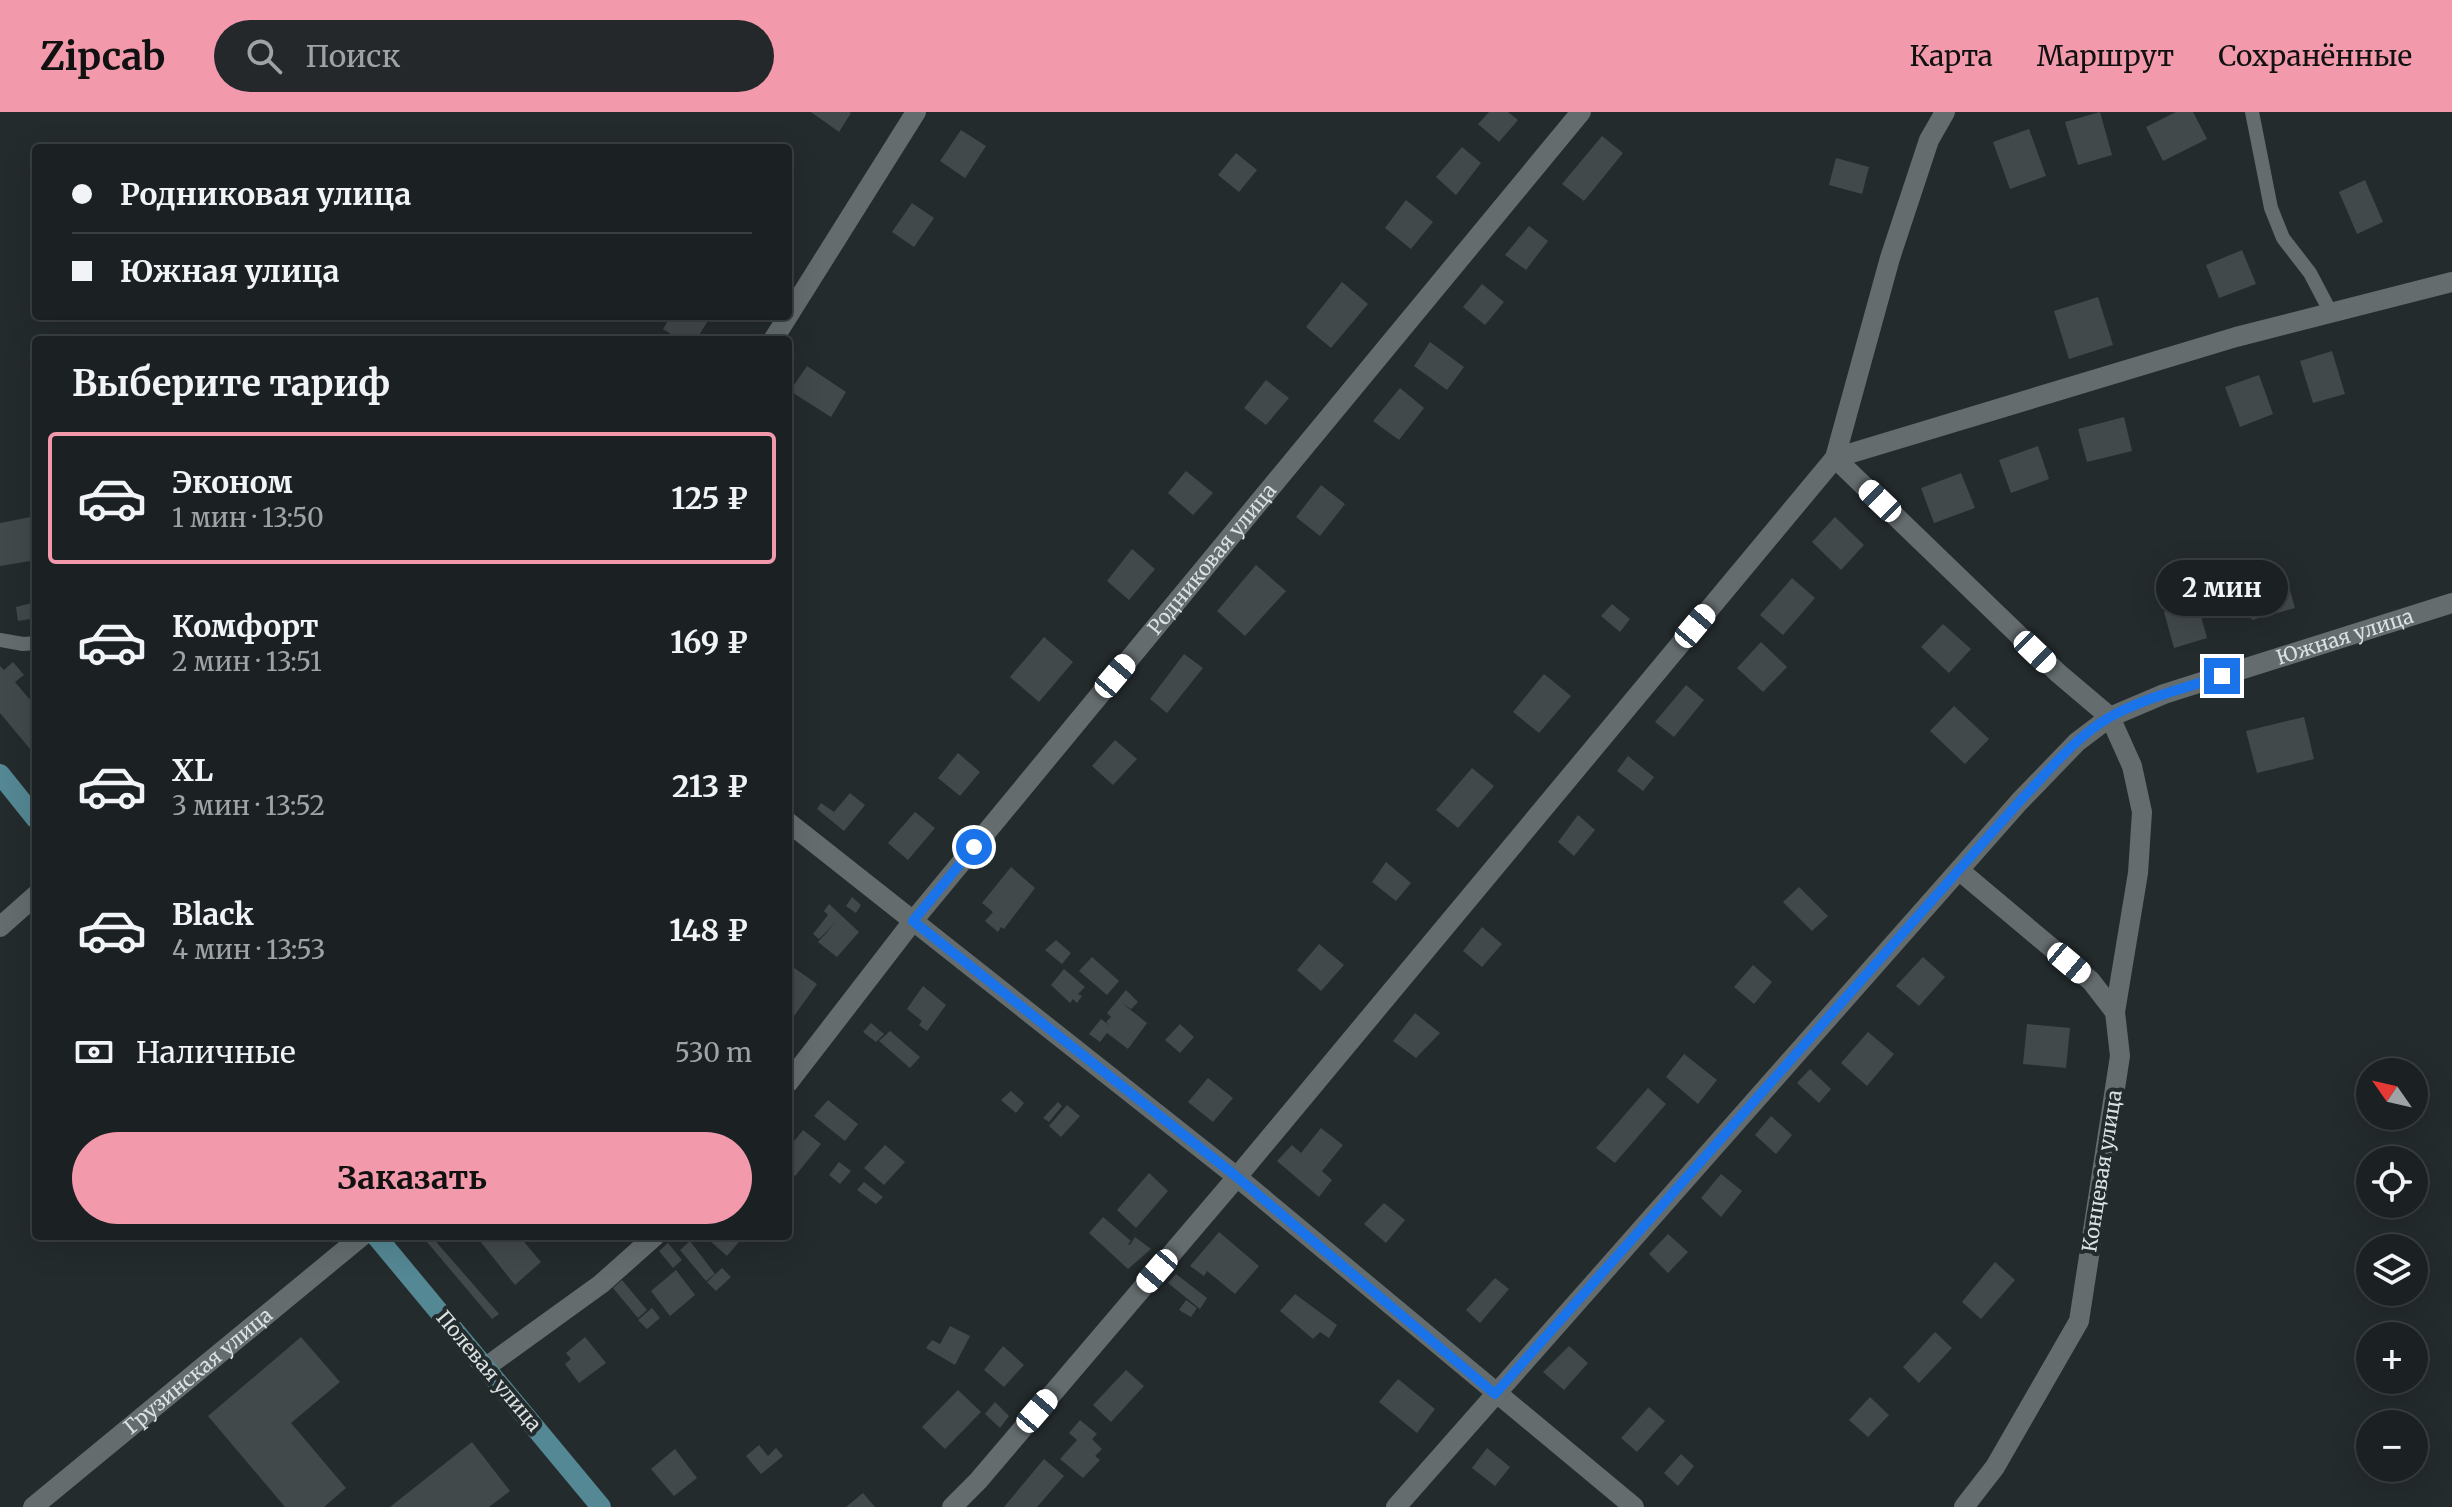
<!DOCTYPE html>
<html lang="ru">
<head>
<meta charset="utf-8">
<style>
  :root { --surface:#1b2022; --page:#24282a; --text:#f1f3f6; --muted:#a0a3a5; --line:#393e40; --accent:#f29aac }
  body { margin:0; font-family:Merriweather,serif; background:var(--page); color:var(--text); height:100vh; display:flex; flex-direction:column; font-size:30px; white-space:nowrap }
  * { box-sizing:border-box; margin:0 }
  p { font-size:26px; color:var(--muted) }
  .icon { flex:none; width:44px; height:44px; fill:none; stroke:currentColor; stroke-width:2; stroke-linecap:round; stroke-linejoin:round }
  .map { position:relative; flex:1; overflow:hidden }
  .side { position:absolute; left:32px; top:224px; width:760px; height:904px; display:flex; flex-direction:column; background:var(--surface); border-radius:8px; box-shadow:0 8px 32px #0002,0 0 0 2px var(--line) }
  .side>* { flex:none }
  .guide { position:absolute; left:32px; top:32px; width:760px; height:176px; border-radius:8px; box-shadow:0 8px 32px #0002,0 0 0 2px var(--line); display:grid; align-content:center; height:176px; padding:0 40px; background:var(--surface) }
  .needle { width:52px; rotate:304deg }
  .tools { position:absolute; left:2356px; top:946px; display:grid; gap:16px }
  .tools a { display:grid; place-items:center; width:72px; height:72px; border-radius:50%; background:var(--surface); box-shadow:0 8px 32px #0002,0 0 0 2px var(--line); font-size:40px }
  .end { position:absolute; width:36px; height:36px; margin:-18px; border:10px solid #1a73e8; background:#fff; box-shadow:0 0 0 4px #fff }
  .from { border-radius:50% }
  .bubble { position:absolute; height:56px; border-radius:28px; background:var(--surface); box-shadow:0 8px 32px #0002,0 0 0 2px var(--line); font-size:26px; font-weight:700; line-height:56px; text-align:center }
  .car { position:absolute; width:24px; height:48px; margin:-24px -12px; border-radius:10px; box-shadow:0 0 6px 2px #0007; background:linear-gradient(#fff 24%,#345 0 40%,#fff 0 76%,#345 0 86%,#fff 0) }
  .guide b { display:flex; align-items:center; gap:28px; height:76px; font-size:30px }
  .guide b+b { border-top:2px solid var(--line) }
  .guide i { width:20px; height:20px; background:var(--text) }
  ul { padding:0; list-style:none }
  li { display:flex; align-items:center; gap:24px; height:132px; margin:0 16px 12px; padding:0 24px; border:4px solid transparent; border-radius:8px }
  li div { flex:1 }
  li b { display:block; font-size:30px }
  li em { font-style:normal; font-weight:700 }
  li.active { border-color:var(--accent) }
  li>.icon { width:72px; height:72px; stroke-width:1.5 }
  h2 { padding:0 40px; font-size:36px; line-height:96px }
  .pay { display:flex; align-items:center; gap:20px; height:88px; padding:0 40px; font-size:30px }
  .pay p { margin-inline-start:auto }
  .action { display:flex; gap:16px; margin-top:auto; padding:16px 40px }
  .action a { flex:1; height:92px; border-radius:48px; background:var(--accent); color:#111; font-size:32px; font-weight:700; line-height:92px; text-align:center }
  header { display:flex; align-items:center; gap:48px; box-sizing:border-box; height:112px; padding:0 40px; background:var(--accent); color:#111 }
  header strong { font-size:38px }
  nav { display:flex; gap:44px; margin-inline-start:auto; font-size:28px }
  .search { width:560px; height:72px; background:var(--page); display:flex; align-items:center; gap:20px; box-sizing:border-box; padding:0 28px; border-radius:44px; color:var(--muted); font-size:30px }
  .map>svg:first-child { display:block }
</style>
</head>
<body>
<header>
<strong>Zipcab</strong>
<div class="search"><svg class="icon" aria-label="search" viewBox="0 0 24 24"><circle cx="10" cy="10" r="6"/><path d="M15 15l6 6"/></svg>Поиск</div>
<nav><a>Карта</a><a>Маршрут</a><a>Сохранённые</a></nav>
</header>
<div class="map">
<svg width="2452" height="1395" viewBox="0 0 2452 1395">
  <rect width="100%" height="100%" fill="#242b2d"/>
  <g fill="#42494b">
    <path d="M 811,0 L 849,0 L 851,1 L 839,20 Z"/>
    <path d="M 1489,0 L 1508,0 L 1518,8 L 1499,30 L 1478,12 Z"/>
    <path d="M 2100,0 L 2112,43 L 2078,53 L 2065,10 Z"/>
    <path d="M 2176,0 L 2193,0 L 2207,27 L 2163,49 L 2146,15 Z"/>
    <path d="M 2029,17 L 2046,64 L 2010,77 L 1993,30 Z"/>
    <path d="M 961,18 L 986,34 L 965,66 L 940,49 Z"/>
    <path d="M 1602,24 L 1623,41 L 1584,89 L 1562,72 Z"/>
    <path d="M 1462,35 L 1481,51 L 1456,83 L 1436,65 Z"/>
    <path d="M 1236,41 L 1257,58 L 1239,80 L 1218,63 Z"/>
    <path d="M 1836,46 L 1869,55 L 1862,82 L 1829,73 Z"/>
    <path d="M 2365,68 L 2383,110 L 2357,122 L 2339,80 Z"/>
    <path d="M 1406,88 L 1433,110 L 1411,137 L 1385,116 Z"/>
    <path d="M 912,91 L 934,106 L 914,135 L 892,120 Z"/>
    <path d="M 1529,114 L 1548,129 L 1526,158 L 1505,143 Z"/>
    <path d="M 2242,138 L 2256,172 L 2219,186 L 2206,153 Z"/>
    <path d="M 1342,170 L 1368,192 L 1331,236 L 1306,215 Z"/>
    <path d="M 1482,172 L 1504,190 L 1485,213 L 1463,195 Z"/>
    <path d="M 2098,185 L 2113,233 L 2069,247 L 2054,199 Z"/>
    <path d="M 671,204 L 711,204 L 696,228 L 680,228 L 663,217 Z"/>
    <path d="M 1430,230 L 1464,255 L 1447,278 L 1414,254 Z"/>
    <path d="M 2332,239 L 2345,282 L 2313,291 L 2300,249 Z"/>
    <path d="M 807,254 L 846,280 L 831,305 L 790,279 Z"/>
    <path d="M 2259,263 L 2273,302 L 2240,315 L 2225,275 Z"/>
    <path d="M 1266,268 L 1289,286 L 1266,313 L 1244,296 Z"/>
    <path d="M 1400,276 L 1424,296 L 1399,328 L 1373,309 Z"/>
    <path d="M 2124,305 L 2132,339 L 2087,350 L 2078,317 Z"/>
    <path d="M 2038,334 L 2049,367 L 2011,381 L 1999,348 Z"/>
    <path d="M 1186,359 L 1213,381 L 1193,403 L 1168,381 Z"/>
    <path d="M 1961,361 L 1975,396 L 1934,411 L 1921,376 Z"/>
    <path d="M 1321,373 L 1345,392 L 1320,424 L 1296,405 Z"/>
    <path d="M 36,404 L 36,448 L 0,454 L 0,411 Z"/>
    <path d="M 1835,405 L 1864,433 L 1841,458 L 1812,430 Z"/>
    <path d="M 1132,437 L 1155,457 L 1129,488 L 1107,469 Z"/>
    <path d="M 1256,453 L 1286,479 L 1245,524 L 1217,499 Z"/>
    <path d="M 2286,465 L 2295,496 L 2252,508 L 2243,477 Z"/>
    <path d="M 1792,466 L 1815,486 L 1783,523 L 1760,503 Z"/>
    <path d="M 36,490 L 36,506 L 18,509 L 16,495 Z"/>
    <path d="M 2197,490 L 2207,526 L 2174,536 L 2164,500 Z"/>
    <path d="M 1612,492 L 1630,507 L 1620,520 L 1601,504 Z"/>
    <path d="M 1943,512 L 1971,537 L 1949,561 L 1921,535 Z"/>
    <path d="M 1044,525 L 1073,550 L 1039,590 L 1010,565 Z"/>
    <path d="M 1761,530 L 1787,555 L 1763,580 L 1737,556 Z"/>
    <path d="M 1184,542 L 1203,556 L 1167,601 L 1150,587 Z"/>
    <path d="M 13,550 L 24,563 L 15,570 L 36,595 L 36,644 L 0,601 L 0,554 L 4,558 Z"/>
    <path d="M 1544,562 L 1571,584 L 1539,621 L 1513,600 Z"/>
    <path d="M 1686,573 L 1704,588 L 1674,625 L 1655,610 Z"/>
    <path d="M 1954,594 L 1989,627 L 1965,652 L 1930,619 Z"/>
    <path d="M 2304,605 L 2314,647 L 2257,661 L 2246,619 Z"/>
    <path d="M 1115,628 L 1137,647 L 1113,673 L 1092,654 Z"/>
    <path d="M 958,641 L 980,660 L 960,684 L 938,666 Z"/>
    <path d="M 1628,644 L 1654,665 L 1643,679 L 1617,659 Z"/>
    <path d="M 1472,656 L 1494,674 L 1458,716 L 1436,698 Z"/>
    <path d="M 850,681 L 865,693 L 844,719 L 817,697 L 821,691 L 834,700 Z"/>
    <path d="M 915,700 L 935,716 L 908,748 L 888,731 Z"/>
    <path d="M 1578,703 L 1595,718 L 1574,744 L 1558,730 Z"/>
    <path d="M 1386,750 L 1411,771 L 1396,789 L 1372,770 Z"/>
    <path d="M 1011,755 L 1035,776 L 1004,817 L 1001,815 L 998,820 L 985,809 L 993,800 L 982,791 Z"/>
    <path d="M 1799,775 L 1828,804 L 1812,819 L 1783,790 Z"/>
    <path d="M 852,785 L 861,793 L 856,801 L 846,794 Z"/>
    <path d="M 829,792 L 859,820 L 837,845 L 818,830 L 836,810 L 819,827 L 813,822 L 828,803 L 824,799 Z"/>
    <path d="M 1482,815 L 1502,832 L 1482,855 L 1463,839 Z"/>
    <path d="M 1056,828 L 1071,841 L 1062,852 L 1045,838 Z"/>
    <path d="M 1319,832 L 1344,853 L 1321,879 L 1297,858 Z"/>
    <path d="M 1092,845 L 1119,869 L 1107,883 L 1079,859 Z"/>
    <path d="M 1923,845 L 1945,865 L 1919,894 L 1896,874 Z"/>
    <path d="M 790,853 L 817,872 L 794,904 L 788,899 L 788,855 Z"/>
    <path d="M 1753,853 L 1772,870 L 1754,892 L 1734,875 Z"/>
    <path d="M 1064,857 L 1085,875 L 1078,882 L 1082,884 L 1077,891 L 1073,887 L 1070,891 L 1051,873 Z"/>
    <path d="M 923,874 L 946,893 L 927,919 L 919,913 L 922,909 L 907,897 Z"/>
    <path d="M 1126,878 L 1138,890 L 1131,897 L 1122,891 L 1147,911 L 1128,937 L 1107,921 L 1100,930 L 1089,922 L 1101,907 L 1110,914 L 1106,910 L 1111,905 L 1107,901 Z"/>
    <path d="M 1415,901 L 1440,921 L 1416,946 L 1393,929 Z"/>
    <path d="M 871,911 L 884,922 L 876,930 L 863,920 Z"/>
    <path d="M 1180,912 L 1194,925 L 1180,941 L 1165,928 Z"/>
    <path d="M 2027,912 L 2070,916 L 2066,956 L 2023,952 Z"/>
    <path d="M 890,919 L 920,945 L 910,956 L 879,929 Z"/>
    <path d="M 1868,920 L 1894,942 L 1867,974 L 1841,951 Z"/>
    <path d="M 1684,942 L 1717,968 L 1698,992 L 1666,965 Z"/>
    <path d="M 1810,957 L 1831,977 L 1819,991 L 1797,971 Z"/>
    <path d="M 1208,966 L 1233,986 L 1213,1010 L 1188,990 Z"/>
    <path d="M 1648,976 L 1666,992 L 1615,1051 L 1596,1036 Z"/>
    <path d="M 1011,979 L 1024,991 L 1016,1001 L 1001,988 Z"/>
    <path d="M 828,988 L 858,1012 L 845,1029 L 814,1004 Z"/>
    <path d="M 1058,990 L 1062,994 L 1049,1010 L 1043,1006 Z"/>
    <path d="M 1067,993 L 1080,1004 L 1061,1025 L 1049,1014 Z"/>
    <path d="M 1771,1004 L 1792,1023 L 1776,1042 L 1755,1023 Z"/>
    <path d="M 1321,1016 L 1343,1033 L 1322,1059 L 1332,1068 L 1319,1085 L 1277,1049 L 1292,1033 L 1301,1041 Z"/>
    <path d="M 803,1018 L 821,1032 L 795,1064 L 788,1058 L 788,1037 Z"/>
    <path d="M 885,1033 L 905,1050 L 884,1073 L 864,1056 Z"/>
    <path d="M 839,1050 L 851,1059 L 840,1072 L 829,1063 Z"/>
    <path d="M 1149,1061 L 1168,1079 L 1136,1116 L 1117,1098 Z"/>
    <path d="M 1721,1062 L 1742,1079 L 1721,1105 L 1701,1086 Z"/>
    <path d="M 864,1070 L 883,1085 L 876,1092 L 857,1078 Z"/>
    <path d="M 1384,1091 L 1405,1108 L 1386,1131 L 1364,1112 Z"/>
    <path d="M 1103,1105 L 1131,1129 L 1128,1132 L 1130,1133 L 1135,1125 L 1151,1137 L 1128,1157 L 1089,1121 Z"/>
    <path d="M 1219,1120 L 1259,1154 L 1235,1182 L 1207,1159 L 1204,1164 L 1190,1154 Z"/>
    <path d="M 1668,1122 L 1688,1140 L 1668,1161 L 1649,1142 Z"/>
    <path d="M 422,1124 L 431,1124 L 499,1202 L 492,1207 Z"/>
    <path d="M 476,1124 L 519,1124 L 541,1150 L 515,1173 Z"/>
    <path d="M 712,1124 L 744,1124 L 727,1144 L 709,1128 Z"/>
    <path d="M 690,1129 L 715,1162 L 706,1169 L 680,1138 Z"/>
    <path d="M 668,1131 L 682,1148 L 673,1156 L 659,1139 Z"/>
    <path d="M 1995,1150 L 2015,1168 L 1981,1207 L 1962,1190 Z"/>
    <path d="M 722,1156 L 731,1165 L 716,1179 L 707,1170 Z"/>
    <path d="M 676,1158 L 695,1183 L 670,1204 L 651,1179 Z"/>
    <path d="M 1176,1162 L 1207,1186 L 1200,1197 L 1168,1171 Z"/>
    <path d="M 1495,1166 L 1509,1177 L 1480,1211 L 1466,1198 Z"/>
    <path d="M 622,1168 L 647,1198 L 638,1206 L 613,1176 Z"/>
    <path d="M 1295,1182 L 1337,1213 L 1329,1226 L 1320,1220 L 1313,1227 L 1280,1199 Z"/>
    <path d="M 1186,1188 L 1197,1196 L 1191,1205 L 1179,1198 Z"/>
    <path d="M 652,1196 L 660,1206 L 647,1217 L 638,1208 Z"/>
    <path d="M 950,1214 L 970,1224 L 955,1253 L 926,1236 L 932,1228 L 940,1232 Z"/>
    <path d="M 1935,1220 L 1952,1236 L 1919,1271 L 1903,1255 Z"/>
    <path d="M 301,1225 L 340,1270 L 291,1311 L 346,1376 L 324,1395 L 285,1395 L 208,1304 Z"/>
    <path d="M 585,1225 L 606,1251 L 579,1271 L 565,1252 L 571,1247 L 566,1241 Z"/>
    <path d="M 1003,1234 L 1024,1253 L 1004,1275 L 984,1258 Z"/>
    <path d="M 1569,1234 L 1588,1251 L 1564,1278 L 1543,1260 Z"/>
    <path d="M 1126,1258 L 1144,1274 L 1111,1310 L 1093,1293 Z"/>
    <path d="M 1398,1267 L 1435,1297 L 1417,1321 L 1379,1290 Z"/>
    <path d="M 958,1278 L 981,1300 L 945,1337 L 922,1315 Z"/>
    <path d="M 1870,1285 L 1889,1303 L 1868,1325 L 1849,1308 Z"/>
    <path d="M 995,1290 L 1009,1304 L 1000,1316 L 985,1302 Z"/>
    <path d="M 1649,1295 L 1665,1309 L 1637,1340 L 1621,1326 Z"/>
    <path d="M 1080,1308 L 1097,1322 L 1092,1327 L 1102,1337 L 1095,1344 L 1100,1348 L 1083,1366 L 1060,1347 L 1077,1328 L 1069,1321 Z"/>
    <path d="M 472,1330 L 510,1379 L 489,1395 L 390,1395 Z"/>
    <path d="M 759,1333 L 768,1344 L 776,1336 L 783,1344 L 761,1362 L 746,1344 Z"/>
    <path d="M 1487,1336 L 1510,1355 L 1495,1374 L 1472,1356 Z"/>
    <path d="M 675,1337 L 697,1366 L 674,1384 L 651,1357 Z"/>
    <path d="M 1681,1342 L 1694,1354 L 1678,1374 L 1664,1361 Z"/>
    <path d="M 1044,1347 L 1064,1364 L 1037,1395 L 1004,1395 Z"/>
    <path d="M 863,1381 L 875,1395 L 846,1395 Z"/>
  </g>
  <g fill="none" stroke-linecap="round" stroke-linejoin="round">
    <g stroke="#646c6e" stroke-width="14">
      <path d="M 2252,0 L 2271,96 L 2283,126 L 2310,161 L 2330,199"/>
      <path d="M 0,528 L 23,532 L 36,531"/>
    </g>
    <g stroke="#646c6e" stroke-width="20">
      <path d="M 773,228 L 916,0"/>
      <path d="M 1835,346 L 2058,561 L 2110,605 L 2132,654 L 2142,700 L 2138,761 L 2115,900"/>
      <path d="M 1835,346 L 2236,225 L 2452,170"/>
      <path d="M 788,710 L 1237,1065 L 1634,1395"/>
      <path d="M 1960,759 L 2091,869 L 2115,900 L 2120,944 L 2079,1209 L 1995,1355 L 1964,1395"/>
      <path d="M 0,815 L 36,783"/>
      <path id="s1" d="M 788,971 L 913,809 L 1581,0"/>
      <path d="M 486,1255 L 601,1172 L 655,1124"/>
      <path id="s2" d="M 33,1395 L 362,1124"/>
      <path d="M 952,1395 L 978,1369 L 1237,1065 L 1835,346 L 1890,146 L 1929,28 L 1945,0"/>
      <path id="s3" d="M 1396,1395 L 2019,690 L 2077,630 L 2110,605 L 2164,582 L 2452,491"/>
    </g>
    <g stroke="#548894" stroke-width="20">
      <path d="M 0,662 L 36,707"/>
      <path d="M 376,1124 L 601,1395"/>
    </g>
  </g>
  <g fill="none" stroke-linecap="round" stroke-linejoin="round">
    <path stroke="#1a73e8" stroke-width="10" d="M 974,735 L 913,809 L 1237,1065 L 1495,1282 L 2019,690 C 2047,661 2074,626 2110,605 C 2144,586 2185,576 2222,564"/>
  </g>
  <g text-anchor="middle" stroke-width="8" stroke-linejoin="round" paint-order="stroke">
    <g font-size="20" fill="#dbe0e1" stroke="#242b2d">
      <text dy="7" stroke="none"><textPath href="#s1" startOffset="674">Родниковая улица</textPath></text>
      <text dy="7" stroke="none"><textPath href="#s3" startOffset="1314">Южная улица</textPath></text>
      <text transform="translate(2102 1059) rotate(-81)" y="7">Концевая улица</text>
      <text transform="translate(489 1259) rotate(50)" y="7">Полевая улица</text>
      <text dy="7" stroke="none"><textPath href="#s2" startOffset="214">Грузинская улица</textPath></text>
    </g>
  </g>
</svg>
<div class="tools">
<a><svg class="needle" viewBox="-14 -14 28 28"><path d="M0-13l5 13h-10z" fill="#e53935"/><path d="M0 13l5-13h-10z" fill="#a0a3a5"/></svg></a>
<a><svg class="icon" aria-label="locate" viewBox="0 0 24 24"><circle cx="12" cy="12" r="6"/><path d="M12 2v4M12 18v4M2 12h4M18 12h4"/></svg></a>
<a><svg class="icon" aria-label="layers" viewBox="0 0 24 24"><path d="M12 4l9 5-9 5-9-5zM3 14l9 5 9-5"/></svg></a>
<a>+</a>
<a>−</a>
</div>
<i class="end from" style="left:974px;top:735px"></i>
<i class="end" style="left:2222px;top:564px"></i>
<div class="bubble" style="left:2156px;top:448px;width:132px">2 мин</div>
<i class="car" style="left:1880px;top:389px;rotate:314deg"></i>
<i class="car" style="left:1695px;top:514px;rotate:40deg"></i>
<i class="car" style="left:2035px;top:540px;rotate:134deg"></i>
<i class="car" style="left:1115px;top:564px;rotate:40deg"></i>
<i class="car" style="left:2069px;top:851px;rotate:130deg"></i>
<i class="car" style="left:1157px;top:1159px;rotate:221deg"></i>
<i class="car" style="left:1037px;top:1299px;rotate:41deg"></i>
<div class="guide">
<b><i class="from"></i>Родниковая улица</b>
<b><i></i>Южная улица</b>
</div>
<section class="side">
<h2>Выберите тариф</h2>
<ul>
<li class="active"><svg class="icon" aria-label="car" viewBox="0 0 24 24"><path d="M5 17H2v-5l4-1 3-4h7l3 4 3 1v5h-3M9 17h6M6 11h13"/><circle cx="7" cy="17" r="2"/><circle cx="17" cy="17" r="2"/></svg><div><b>Эконом</b><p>1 мин · 13:50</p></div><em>125 ₽</em></li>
<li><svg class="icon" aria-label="car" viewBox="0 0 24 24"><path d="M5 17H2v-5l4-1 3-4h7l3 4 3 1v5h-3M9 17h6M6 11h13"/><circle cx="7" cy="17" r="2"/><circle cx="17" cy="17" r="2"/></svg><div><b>Комфорт</b><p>2 мин · 13:51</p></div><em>169 ₽</em></li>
<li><svg class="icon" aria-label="car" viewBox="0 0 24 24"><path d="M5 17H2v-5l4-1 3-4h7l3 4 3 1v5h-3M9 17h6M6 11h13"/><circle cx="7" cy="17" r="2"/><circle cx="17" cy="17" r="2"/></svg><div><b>XL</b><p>3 мин · 13:52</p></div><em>213 ₽</em></li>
<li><svg class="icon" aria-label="car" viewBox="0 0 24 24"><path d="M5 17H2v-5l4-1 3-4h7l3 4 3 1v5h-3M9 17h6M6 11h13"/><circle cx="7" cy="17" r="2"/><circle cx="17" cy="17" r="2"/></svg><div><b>Black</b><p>4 мин · 13:53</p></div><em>148 ₽</em></li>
</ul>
<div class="pay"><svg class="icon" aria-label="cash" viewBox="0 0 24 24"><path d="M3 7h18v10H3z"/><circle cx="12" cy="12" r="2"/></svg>Наличные<p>530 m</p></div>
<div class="action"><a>Заказать</a></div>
</section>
</div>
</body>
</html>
